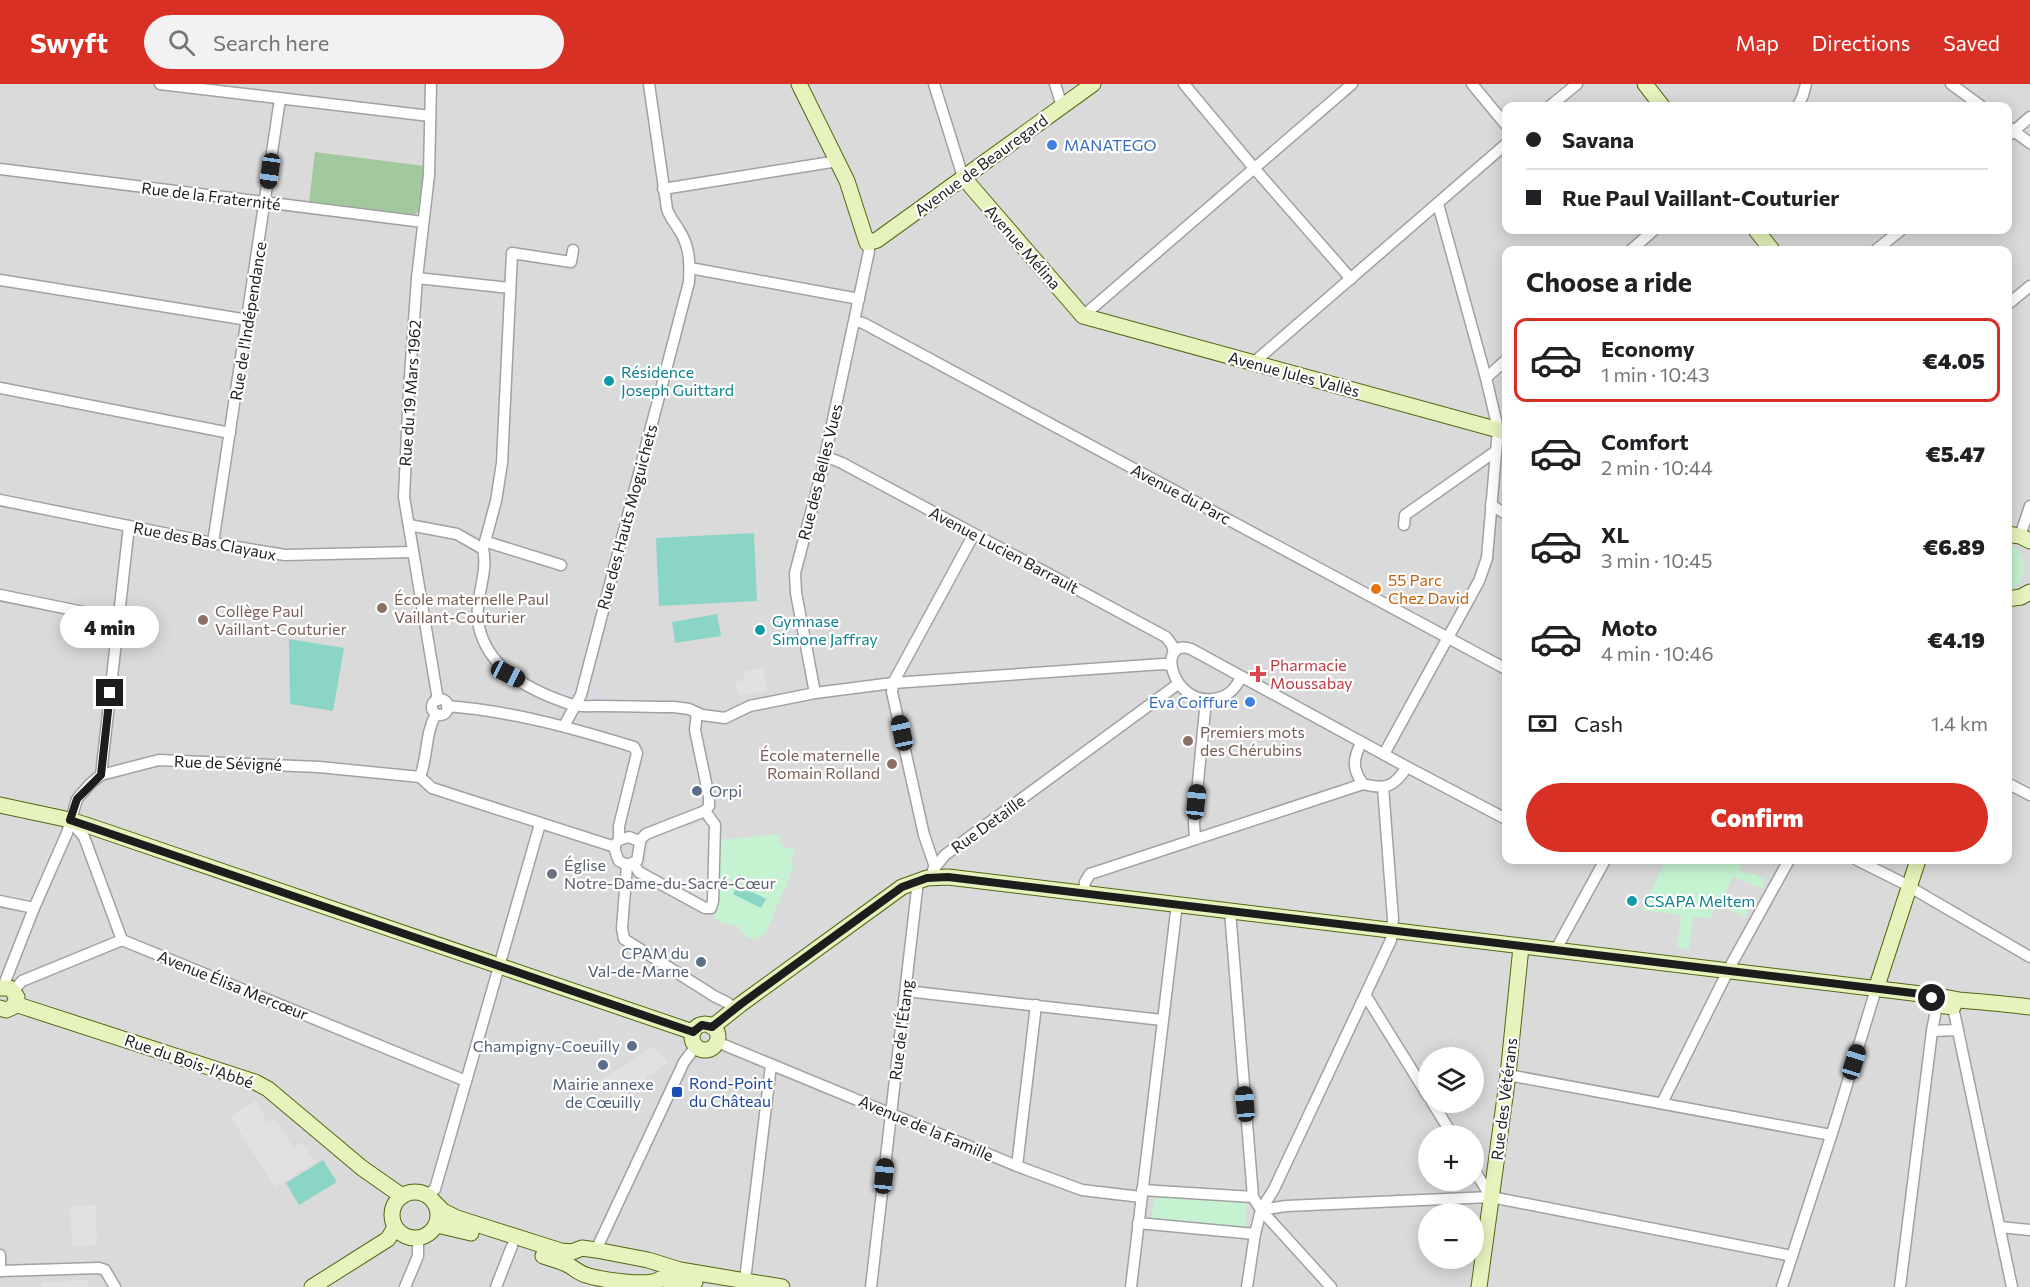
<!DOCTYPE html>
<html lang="en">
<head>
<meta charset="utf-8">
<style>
  :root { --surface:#fff; --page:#f2f2f2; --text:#202124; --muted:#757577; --line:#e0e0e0; --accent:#d93025 }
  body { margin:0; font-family:Commissioner,sans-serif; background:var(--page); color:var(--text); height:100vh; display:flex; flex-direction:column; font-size:22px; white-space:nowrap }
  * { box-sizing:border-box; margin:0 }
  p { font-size:20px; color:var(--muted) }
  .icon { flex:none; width:33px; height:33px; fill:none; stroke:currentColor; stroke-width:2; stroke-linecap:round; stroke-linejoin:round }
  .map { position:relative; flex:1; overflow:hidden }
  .details { position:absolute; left:1502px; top:162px; width:510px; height:618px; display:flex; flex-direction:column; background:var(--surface); border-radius:12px; box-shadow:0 3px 15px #0003 }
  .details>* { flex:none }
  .top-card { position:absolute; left:1502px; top:18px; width:510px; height:132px; border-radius:12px; box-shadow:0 3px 15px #0003; display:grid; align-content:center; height:132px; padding:0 24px; background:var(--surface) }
  .tools { position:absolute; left:1418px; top:963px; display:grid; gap:12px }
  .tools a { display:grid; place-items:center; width:66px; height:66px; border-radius:50%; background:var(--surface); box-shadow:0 3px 15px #0003; font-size:30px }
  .end { position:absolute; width:27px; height:27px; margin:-14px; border:8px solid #1d1d1d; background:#fff; box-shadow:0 0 0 3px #fff }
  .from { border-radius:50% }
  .bubble { position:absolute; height:42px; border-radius:21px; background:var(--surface); box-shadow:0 3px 15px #0003; font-size:20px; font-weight:800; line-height:42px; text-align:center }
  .car { position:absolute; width:18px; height:36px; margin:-18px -9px; border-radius:8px; box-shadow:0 0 4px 2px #0007; background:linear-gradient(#222 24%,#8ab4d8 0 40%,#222 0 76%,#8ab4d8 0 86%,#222 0) }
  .top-card b { display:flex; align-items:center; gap:21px; height:57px; font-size:22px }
  .top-card b+b { border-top:2px solid var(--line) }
  .top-card i { width:15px; height:15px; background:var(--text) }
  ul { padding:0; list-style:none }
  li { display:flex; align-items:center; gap:18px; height:84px; margin:0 12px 9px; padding:0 12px; border:3px solid transparent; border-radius:12px }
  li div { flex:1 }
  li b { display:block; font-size:22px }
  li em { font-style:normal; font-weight:800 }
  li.current { border-color:var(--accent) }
  li>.icon { width:54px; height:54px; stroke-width:1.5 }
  h2 { padding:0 24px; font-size:27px; line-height:72px }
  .pay { display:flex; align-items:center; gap:15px; height:66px; padding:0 24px; font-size:22px }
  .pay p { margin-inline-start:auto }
  .cta { display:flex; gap:12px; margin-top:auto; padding:12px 24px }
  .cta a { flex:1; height:69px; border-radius:36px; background:var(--accent); color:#fff; font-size:24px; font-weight:800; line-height:69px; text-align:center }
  header { display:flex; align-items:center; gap:36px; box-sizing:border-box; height:84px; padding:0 30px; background:var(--accent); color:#fff }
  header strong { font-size:28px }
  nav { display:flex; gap:33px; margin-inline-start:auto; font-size:21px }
  .search { width:420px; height:54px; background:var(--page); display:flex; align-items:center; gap:15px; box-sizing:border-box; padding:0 21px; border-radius:33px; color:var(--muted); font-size:22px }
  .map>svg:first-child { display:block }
</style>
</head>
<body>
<header>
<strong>Swyft</strong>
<div class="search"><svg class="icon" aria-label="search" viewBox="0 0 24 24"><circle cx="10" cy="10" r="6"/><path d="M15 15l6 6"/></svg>Search here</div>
<nav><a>Map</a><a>Directions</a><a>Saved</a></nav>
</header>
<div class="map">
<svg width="2030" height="1203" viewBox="0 0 2030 1203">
  <rect width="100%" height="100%" fill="#edece4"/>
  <path fill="#dbdada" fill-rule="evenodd" d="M 0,0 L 2030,0 L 2030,1203 L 0,1203 ZM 1506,22 L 2007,22 L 2007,146 L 1506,146 ZM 1506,166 L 2007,166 L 2007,776 L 1506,776 ZM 1428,974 L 1473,974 L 1473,1018 L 1428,1018 ZM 1428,1052 L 1473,1052 L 1473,1096 L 1428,1096 ZM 1428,1130 L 1473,1130 L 1473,1174 L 1428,1174 Z"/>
  <path fill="#a2c89d" d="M 315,68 L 424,82 L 419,127 L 413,131 L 309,118 Z"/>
  <g fill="#c5f3d1">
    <path d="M 2007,460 C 2030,462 2030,504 2007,506 Z"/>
    <path d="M 779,750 L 781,762 L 796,766 L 792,775 L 793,785 L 766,848 L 755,856 L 745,852 L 744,848 L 739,848 L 741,844 L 733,840 L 731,843 L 728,839 L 725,840 L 714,835 L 718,817 L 719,756 Z"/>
    <path d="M 1666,776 L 1743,776 L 1738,786 L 1752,791 L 1754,790 L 1765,796 L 1762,804 L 1733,793 L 1723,813 L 1748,826 L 1745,833 L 1718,820 L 1710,834 L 1693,833 L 1689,865 L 1677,863 L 1681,831 L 1642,826 Z"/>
    <path d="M 1156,1109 L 1246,1116 L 1246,1146 L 1151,1136 Z"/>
  </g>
  <g fill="#8ad5c5">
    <path d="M 754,449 L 757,517 L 659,522 L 656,454 Z"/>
    <path d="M 717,530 L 721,552 L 675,559 L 672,538 Z"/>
    <path d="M 289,555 L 344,564 L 333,627 L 290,620 Z"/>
    <path d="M 738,801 L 766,815 L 761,824 L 733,810 Z"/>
    <path d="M 323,1076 L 337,1098 L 299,1121 L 286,1099 Z"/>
  </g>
  <g fill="#e1e1e1">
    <path d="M 763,584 L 767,607 L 738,612 L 735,598 L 744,596 L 743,588 Z"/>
    <path d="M 704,737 L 709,744 L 708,818 L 649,787 L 645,779 L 648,755 Z"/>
    <path d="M 101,954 L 254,1003 L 253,1006 L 100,957 Z"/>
    <path d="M 653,963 L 668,978 L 615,1017 L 603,995 Z"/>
    <path d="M 255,1017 L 268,1039 L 274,1035 L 293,1063 L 302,1058 L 315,1078 L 275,1103 L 230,1032 Z"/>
    <path d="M 96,1121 L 97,1161 L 72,1162 L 70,1122 Z"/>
    <path d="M 88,1196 L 88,1203 L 41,1203 L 41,1198 Z"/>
  </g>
  <g fill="#dbd9e3">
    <path d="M 589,592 L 596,607 L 608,616 L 607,619 L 587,617 L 585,615 Z"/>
    <path d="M 553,600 L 569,607 L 575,605 L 578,606 L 575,614 L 570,614 L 551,607 Z"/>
  </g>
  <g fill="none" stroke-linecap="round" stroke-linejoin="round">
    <g stroke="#a1a1a1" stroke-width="13">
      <g id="street">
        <path d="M 160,0 L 430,32"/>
        <path d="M 431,0 L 429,91 L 417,194 L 409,306 L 404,413 L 438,616"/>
        <path d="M 934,0 L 963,93"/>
        <path d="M 1055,0 L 1062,22"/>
        <path d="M 1184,0 L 1254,84 L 1351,195"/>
        <path d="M 1472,0 L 1506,41"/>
        <path d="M 1951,0 L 1981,22"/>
        <path d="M 1550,22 L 1577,0"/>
        <path d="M 1798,22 L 1803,11 L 1806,0"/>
        <path d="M 2007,42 L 2030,59"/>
        <path d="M 2007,53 L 2030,33"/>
        <path d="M 0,85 L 423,138"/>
        <path d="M 663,105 L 838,77"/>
        <path d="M 1631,166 L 1654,146"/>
        <path d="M 1876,166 L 1901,146"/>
        <path d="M 690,184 L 859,215"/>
        <path d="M 417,194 L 510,204"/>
        <path d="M 0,196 L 248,236"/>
        <path d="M 2007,221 L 2030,202"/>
        <path d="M 1083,232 L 1352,0"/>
        <path d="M 855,237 L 863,239 L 1506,585"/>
        <path d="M 1253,279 L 1506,60"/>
        <path d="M 1486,294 L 1506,276"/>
        <path d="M 0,304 L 230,349"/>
        <path d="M 825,372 L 842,379 L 1166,553 L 1172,561 L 1174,569"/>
        <path d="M 0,416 L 213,459 L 285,471 L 413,468"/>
        <path d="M 1491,421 L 1506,430"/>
        <path d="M 409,441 L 457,450 L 483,465 C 489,490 473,517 479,543 C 489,587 533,608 573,621 C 581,623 592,622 600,622 C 625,622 649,623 674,623 L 689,625 L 702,631 L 725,634 L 750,622 L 815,609 L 893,599 L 1163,580 L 1170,581"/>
        <path d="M 1404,441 L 1405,431 L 1496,367"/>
        <path d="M 2020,452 L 2030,422"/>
        <path d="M 487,458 L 561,481"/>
        <path d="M 213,459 L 280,15"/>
        <path d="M 483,465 L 496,417 L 502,379 L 512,169 L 571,178 L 573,166"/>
        <path d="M 0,511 L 118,535"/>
        <path d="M 1241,593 C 1235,606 1227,614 1212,615 C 1171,620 1156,553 1191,565 L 1407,683 C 1394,703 1386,706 1363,700 C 1352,685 1353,675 1361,659"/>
        <path d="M 815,609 L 796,509 L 795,489 L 822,387 L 869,167 L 867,159"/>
        <circle cx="440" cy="623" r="8"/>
        <path d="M 447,622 C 511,627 573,644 634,663 L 637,669 L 619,742 L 619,755"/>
        <path d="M 564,642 L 581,611 L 689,198 C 690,180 690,162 679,146 C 675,139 670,134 667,125 L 649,0"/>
        <path d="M 1384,670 L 1479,497 L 1487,474 L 1498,345 L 1486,294 L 1438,120"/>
        <path d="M 1407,683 L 1506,735"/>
        <path d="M 101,691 L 129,442"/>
        <path d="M 420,693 L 432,704 L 615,763"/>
        <path d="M 2007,699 L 2030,711"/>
        <path d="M 70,736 L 84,753 L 122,856 L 466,997"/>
        <path d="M 629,753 L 639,757 L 640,759 L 637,777 L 627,781 L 619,777 C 612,762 612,757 629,753 Z"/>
        <path d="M 1195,754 L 1194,739 L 1206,616"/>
        <path d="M 639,757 L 646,750 L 705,727 L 709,722 L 709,713 L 695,646 L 697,629"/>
        <path d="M 1857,776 L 1903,799 L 2030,873"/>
        <path d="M 633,779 L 639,788 L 705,824 L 711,824 L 713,817 L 715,741 L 705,727"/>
        <path d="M 627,781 L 622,844 L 624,855 L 714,912 L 728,919 L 734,925"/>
        <path d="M 935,783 L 924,751 L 892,608 L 893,599 L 974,450"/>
        <path d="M 933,786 L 945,771 L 1178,600"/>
        <path d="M 1084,808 L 1085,798 L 1090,790 L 1363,700"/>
        <path d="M 0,817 L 34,824"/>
        <path d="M 1230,827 L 1253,1113 L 1261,1126 L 1255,1150 L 1247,1203"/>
        <path d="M 1555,867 L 1605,776"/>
        <path d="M 3,903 L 34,824 L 67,749 L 77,715 L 90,700 L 101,691 L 159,676 L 319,683 L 420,693 C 428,672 425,649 436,630"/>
        <path d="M 14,906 L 22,897 L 122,856"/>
        <path d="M 906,907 L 1162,936"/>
        <path d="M 1366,912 L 1428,1012"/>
        <path d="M 1953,923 L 2012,1203"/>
        <path d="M 1932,947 L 1958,946"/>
        <path d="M 717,958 L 1017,1082 L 1082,1106 L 1141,1113"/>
        <path d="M 1508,991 L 1831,1051"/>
        <path d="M 1432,1018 L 1453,1052"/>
        <path d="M 1662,1019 L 1732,879 L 1789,776"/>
        <path d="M 1017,1082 L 1036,921"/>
        <path d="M 1473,1084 L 1491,1113"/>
        <path d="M 1142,1106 L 1253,1113"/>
        <path d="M 427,1111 L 435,1105 L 540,740"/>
        <path d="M 1261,1126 L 1286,1122 L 1491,1113 L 1792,1172"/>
        <path d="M 1261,1126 L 1274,1105 L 1391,856 L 1393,835 L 1383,703"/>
        <path d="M 1261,1126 L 1331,1203"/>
        <path d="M 1138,1139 L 1255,1150"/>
        <path d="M 2000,1143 L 2030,1146"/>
        <path d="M 596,1166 L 684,978 L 696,962"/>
        <path d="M 0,1171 L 0,1187"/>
        <path d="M 0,1187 L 99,1184 L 105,1186 L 115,1203"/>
        <path d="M 745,1196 L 771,981"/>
        <path d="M 405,1203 L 418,1172 L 418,1155"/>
        <path d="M 496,1203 L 512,1162"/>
        <path d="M 871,1203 L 918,797"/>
        <path d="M 1131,1203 L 1177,820"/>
        <path d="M 1782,1203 L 1834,1043 L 1876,905"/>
        <path d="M 1900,1203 L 1932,947 L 1937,921"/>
      </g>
    </g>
    <g stroke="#4f6910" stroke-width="17">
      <g id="secondary">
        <path d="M 799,0 L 847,97 L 867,159 L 877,156 L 1093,0"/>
        <path d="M 1645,0 L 1662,22"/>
        <path d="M 963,93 L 1083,232 L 1506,348"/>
        <path d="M 1756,146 L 1772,166"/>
        <path d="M 2007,450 L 2020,452 L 2030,457"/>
        <path d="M 2007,515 L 2021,513 L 2030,508"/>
        <path d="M 0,721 L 70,736 L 92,743 L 693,948"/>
        <path d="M 0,904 L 10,904 L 17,913 L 13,923 L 6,926 L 0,924"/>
        <path d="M 1876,905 L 1918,776"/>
        <path d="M 1956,916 L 1953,923 L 1937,921 L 1932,913 C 1942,911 1950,915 1959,916 C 1983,918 2006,920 2030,923"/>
        <path d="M 15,920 L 255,998 L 268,1005 L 362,1084 L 402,1112"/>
        <circle cx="705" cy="953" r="13"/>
        <path d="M 712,943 L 741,920 L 902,803 L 927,794 L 948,793 L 1921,910 L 1932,913"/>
        <circle cx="415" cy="1131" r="23"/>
        <path d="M 435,1119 L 443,1127 L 457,1134 L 561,1167 L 572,1168 L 582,1164 L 596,1166 L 648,1176 L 680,1186 L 782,1203"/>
        <path d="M 437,1141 L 471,1149"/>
        <path d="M 543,1172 C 552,1175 562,1177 570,1182 C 575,1185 579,1189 586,1191 C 601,1196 649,1203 660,1195 L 695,1198"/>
        <path d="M 312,1203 L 388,1155 L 395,1143"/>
        <path d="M 1479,1203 L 1508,991 L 1521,863"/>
      </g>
    </g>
    <use href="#street" stroke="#fff" stroke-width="10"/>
    <use href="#secondary" stroke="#e6f3bd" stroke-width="15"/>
  </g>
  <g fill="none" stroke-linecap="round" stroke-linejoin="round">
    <path stroke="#1d1d1d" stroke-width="8" d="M 110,609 L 101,691 L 77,715 L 70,736 L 693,948 L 702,941 L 712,943 L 741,920 L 902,803 L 927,794 L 948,793 L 1921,910 L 1932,914"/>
  </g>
  <g fill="#3f7fe0" stroke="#fff" stroke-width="2">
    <circle cx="1052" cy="61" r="6"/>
    <circle cx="1250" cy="618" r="6"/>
  </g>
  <g fill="#0f9aa8" stroke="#fff" stroke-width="2">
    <circle cx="609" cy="297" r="6"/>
    <circle cx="760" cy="546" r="6"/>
    <circle cx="1632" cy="817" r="6"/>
  </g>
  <circle fill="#e8710a" stroke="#fff" stroke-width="2" cx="1376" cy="505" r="6"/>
  <g fill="#8d6e63" stroke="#fff" stroke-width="2">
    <circle cx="382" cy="524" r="6"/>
    <circle cx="203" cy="536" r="6"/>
    <circle cx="1188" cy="657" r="6"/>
    <circle cx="892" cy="680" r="6"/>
  </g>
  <path fill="#e0444e" stroke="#fff" stroke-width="2" d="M1255 581h6v6h6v6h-6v6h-6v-6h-6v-6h6z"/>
  <g fill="#5c6f8a" stroke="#fff" stroke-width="2">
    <circle cx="697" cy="707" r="6"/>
    <circle cx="701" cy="878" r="6"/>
    <circle cx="632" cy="962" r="6"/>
    <circle cx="603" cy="981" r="6"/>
  </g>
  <circle fill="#6b7280" stroke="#fff" stroke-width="2" cx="552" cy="790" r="6"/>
  <rect fill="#1a4fb4" stroke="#fff" stroke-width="2" x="671" y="1002" width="12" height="12" rx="3"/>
  <g text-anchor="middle" stroke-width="4.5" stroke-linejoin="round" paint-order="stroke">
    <g font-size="16" fill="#366cbe" stroke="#fff" text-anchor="start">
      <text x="1064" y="67">MANATEGO</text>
      <text x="1238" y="624" text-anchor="end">Eva Coiffure</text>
    </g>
    <g font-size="16" fill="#1d1d1d" stroke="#fff">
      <text transform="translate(981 81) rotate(-36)" y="6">Avenue de Beauregard</text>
      <text transform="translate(211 112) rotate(7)" y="6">Rue de la Fraternité</text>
      <text transform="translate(1023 163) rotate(49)" y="6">Avenue Mélina</text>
      <text transform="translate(248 237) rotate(-81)" y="6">Rue de l'Indépendance</text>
      <text transform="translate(1294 290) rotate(15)" y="6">Avenue Jules Vallès</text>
      <text transform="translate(410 309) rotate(-86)" y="6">Rue du 19 Mars 1962</text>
      <text transform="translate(820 388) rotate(-76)" y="6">Rue des Belles Vues</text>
      <text transform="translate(1181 410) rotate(28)" y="6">Avenue du Parc</text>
      <text transform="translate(627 433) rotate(-75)" y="6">Rue des Hauts Moguichets</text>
      <text transform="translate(205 457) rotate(11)" y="6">Rue des Bas Clayaux</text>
      <text transform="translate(1004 466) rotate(28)" y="6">Avenue Lucien Barrault</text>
      <text transform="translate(228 679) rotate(2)" y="6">Rue de Sévigné</text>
      <text transform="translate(988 740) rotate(-36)" y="6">Rue Detaille</text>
      <text transform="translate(233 901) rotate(22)" y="6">Avenue Élisa Mercœur</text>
      <text transform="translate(901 946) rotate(-83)" y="6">Rue de l'Étang</text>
      <text transform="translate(189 977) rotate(19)" y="6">Rue du Bois-l'Abbé</text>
      <text transform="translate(1504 1015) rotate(-83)" y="6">Rue des Vétérans</text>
      <text transform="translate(926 1044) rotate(23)" y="6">Avenue de la Famille</text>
    </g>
    <g font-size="16" fill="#0d838f" stroke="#fff" text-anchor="start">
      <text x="621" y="294">Résidence<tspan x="621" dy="18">Joseph Guittard</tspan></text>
      <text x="772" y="543">Gymnase<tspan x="772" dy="18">Simone Jaffray</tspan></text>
      <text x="1644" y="823">CSAPA Meltem</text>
    </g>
    <g font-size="16" fill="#c56008" stroke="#fff" text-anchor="start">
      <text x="1388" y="502">55 Parc<tspan x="1388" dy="18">Chez David</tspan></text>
    </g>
    <g font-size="16" fill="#785e54" stroke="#fff" text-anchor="start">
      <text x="394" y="521">École maternelle Paul<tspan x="394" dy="18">Vaillant-Couturier</tspan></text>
      <text x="215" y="533">Collège Paul<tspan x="215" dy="18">Vaillant-Couturier</tspan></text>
      <text x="1200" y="654">Premiers mots<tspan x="1200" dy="18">des Chérubins</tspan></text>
      <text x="880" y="677" text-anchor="end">École maternelle<tspan x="880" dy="18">Romain Rolland</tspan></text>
    </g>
    <g font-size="16" fill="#be3a42" stroke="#fff" text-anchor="start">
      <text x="1270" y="587">Pharmacie<tspan x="1270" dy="18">Moussabay</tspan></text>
    </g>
    <g font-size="16" fill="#4e5e75" stroke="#fff" text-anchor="end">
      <text x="709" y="713" text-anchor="start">Orpi</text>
      <text x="689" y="875">CPAM du<tspan x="689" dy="18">Val-de-Marne</tspan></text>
      <text x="620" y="968">Champigny-Coeuilly</text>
      <text x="603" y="1006" text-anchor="middle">Mairie annexe<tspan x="603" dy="18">de Cœuilly</tspan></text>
    </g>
    <g font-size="16" fill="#5b616d" stroke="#fff" text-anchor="start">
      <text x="564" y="787">Église<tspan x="564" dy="18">Notre-Dame-du-Sacré-Cœur</tspan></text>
    </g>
    <g font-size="16" fill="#164399" stroke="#fff" text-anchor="start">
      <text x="689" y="1005">Rond-Point<tspan x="689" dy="18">du Château</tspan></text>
    </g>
  </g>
</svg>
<div class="tools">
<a><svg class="icon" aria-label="layers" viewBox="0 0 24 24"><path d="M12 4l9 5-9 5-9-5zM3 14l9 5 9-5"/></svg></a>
<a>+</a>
<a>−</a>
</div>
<i class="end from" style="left:1932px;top:914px"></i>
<i class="end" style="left:110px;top:609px"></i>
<div class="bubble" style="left:60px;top:522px;width:99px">4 min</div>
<i class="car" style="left:270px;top:87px;rotate:188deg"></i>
<i class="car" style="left:508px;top:590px;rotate:117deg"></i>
<i class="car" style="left:902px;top:649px;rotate:348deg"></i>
<i class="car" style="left:1196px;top:718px;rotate:6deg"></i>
<i class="car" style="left:1854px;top:978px;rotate:17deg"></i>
<i class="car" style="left:1245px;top:1020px;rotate:355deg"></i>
<i class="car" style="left:884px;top:1092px;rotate:6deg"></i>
<div class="top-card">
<b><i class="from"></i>Savana</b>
<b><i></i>Rue Paul Vaillant-Couturier</b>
</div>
<section class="details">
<h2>Choose a ride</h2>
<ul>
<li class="current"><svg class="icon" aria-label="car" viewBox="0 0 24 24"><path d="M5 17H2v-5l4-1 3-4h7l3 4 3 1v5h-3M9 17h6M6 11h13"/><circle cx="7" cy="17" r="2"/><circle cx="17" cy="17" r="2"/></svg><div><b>Economy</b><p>1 min · 10:43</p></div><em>€4.05</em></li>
<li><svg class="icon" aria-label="car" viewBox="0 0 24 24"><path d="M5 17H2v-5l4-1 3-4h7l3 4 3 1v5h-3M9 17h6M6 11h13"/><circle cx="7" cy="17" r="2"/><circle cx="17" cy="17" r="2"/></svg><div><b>Comfort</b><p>2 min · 10:44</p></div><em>€5.47</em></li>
<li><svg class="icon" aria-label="car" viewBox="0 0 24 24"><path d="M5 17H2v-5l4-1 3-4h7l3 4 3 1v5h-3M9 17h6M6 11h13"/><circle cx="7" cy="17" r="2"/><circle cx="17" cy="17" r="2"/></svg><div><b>XL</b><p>3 min · 10:45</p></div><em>€6.89</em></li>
<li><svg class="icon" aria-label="car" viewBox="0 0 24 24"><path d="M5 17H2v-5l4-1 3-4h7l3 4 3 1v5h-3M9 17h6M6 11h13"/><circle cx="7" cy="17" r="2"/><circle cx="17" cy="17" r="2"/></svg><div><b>Moto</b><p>4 min · 10:46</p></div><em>€4.19</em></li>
</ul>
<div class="pay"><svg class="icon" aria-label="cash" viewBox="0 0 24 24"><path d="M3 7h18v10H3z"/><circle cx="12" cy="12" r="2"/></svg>Cash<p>1.4 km</p></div>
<div class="cta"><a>Confirm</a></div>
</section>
</div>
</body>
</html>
